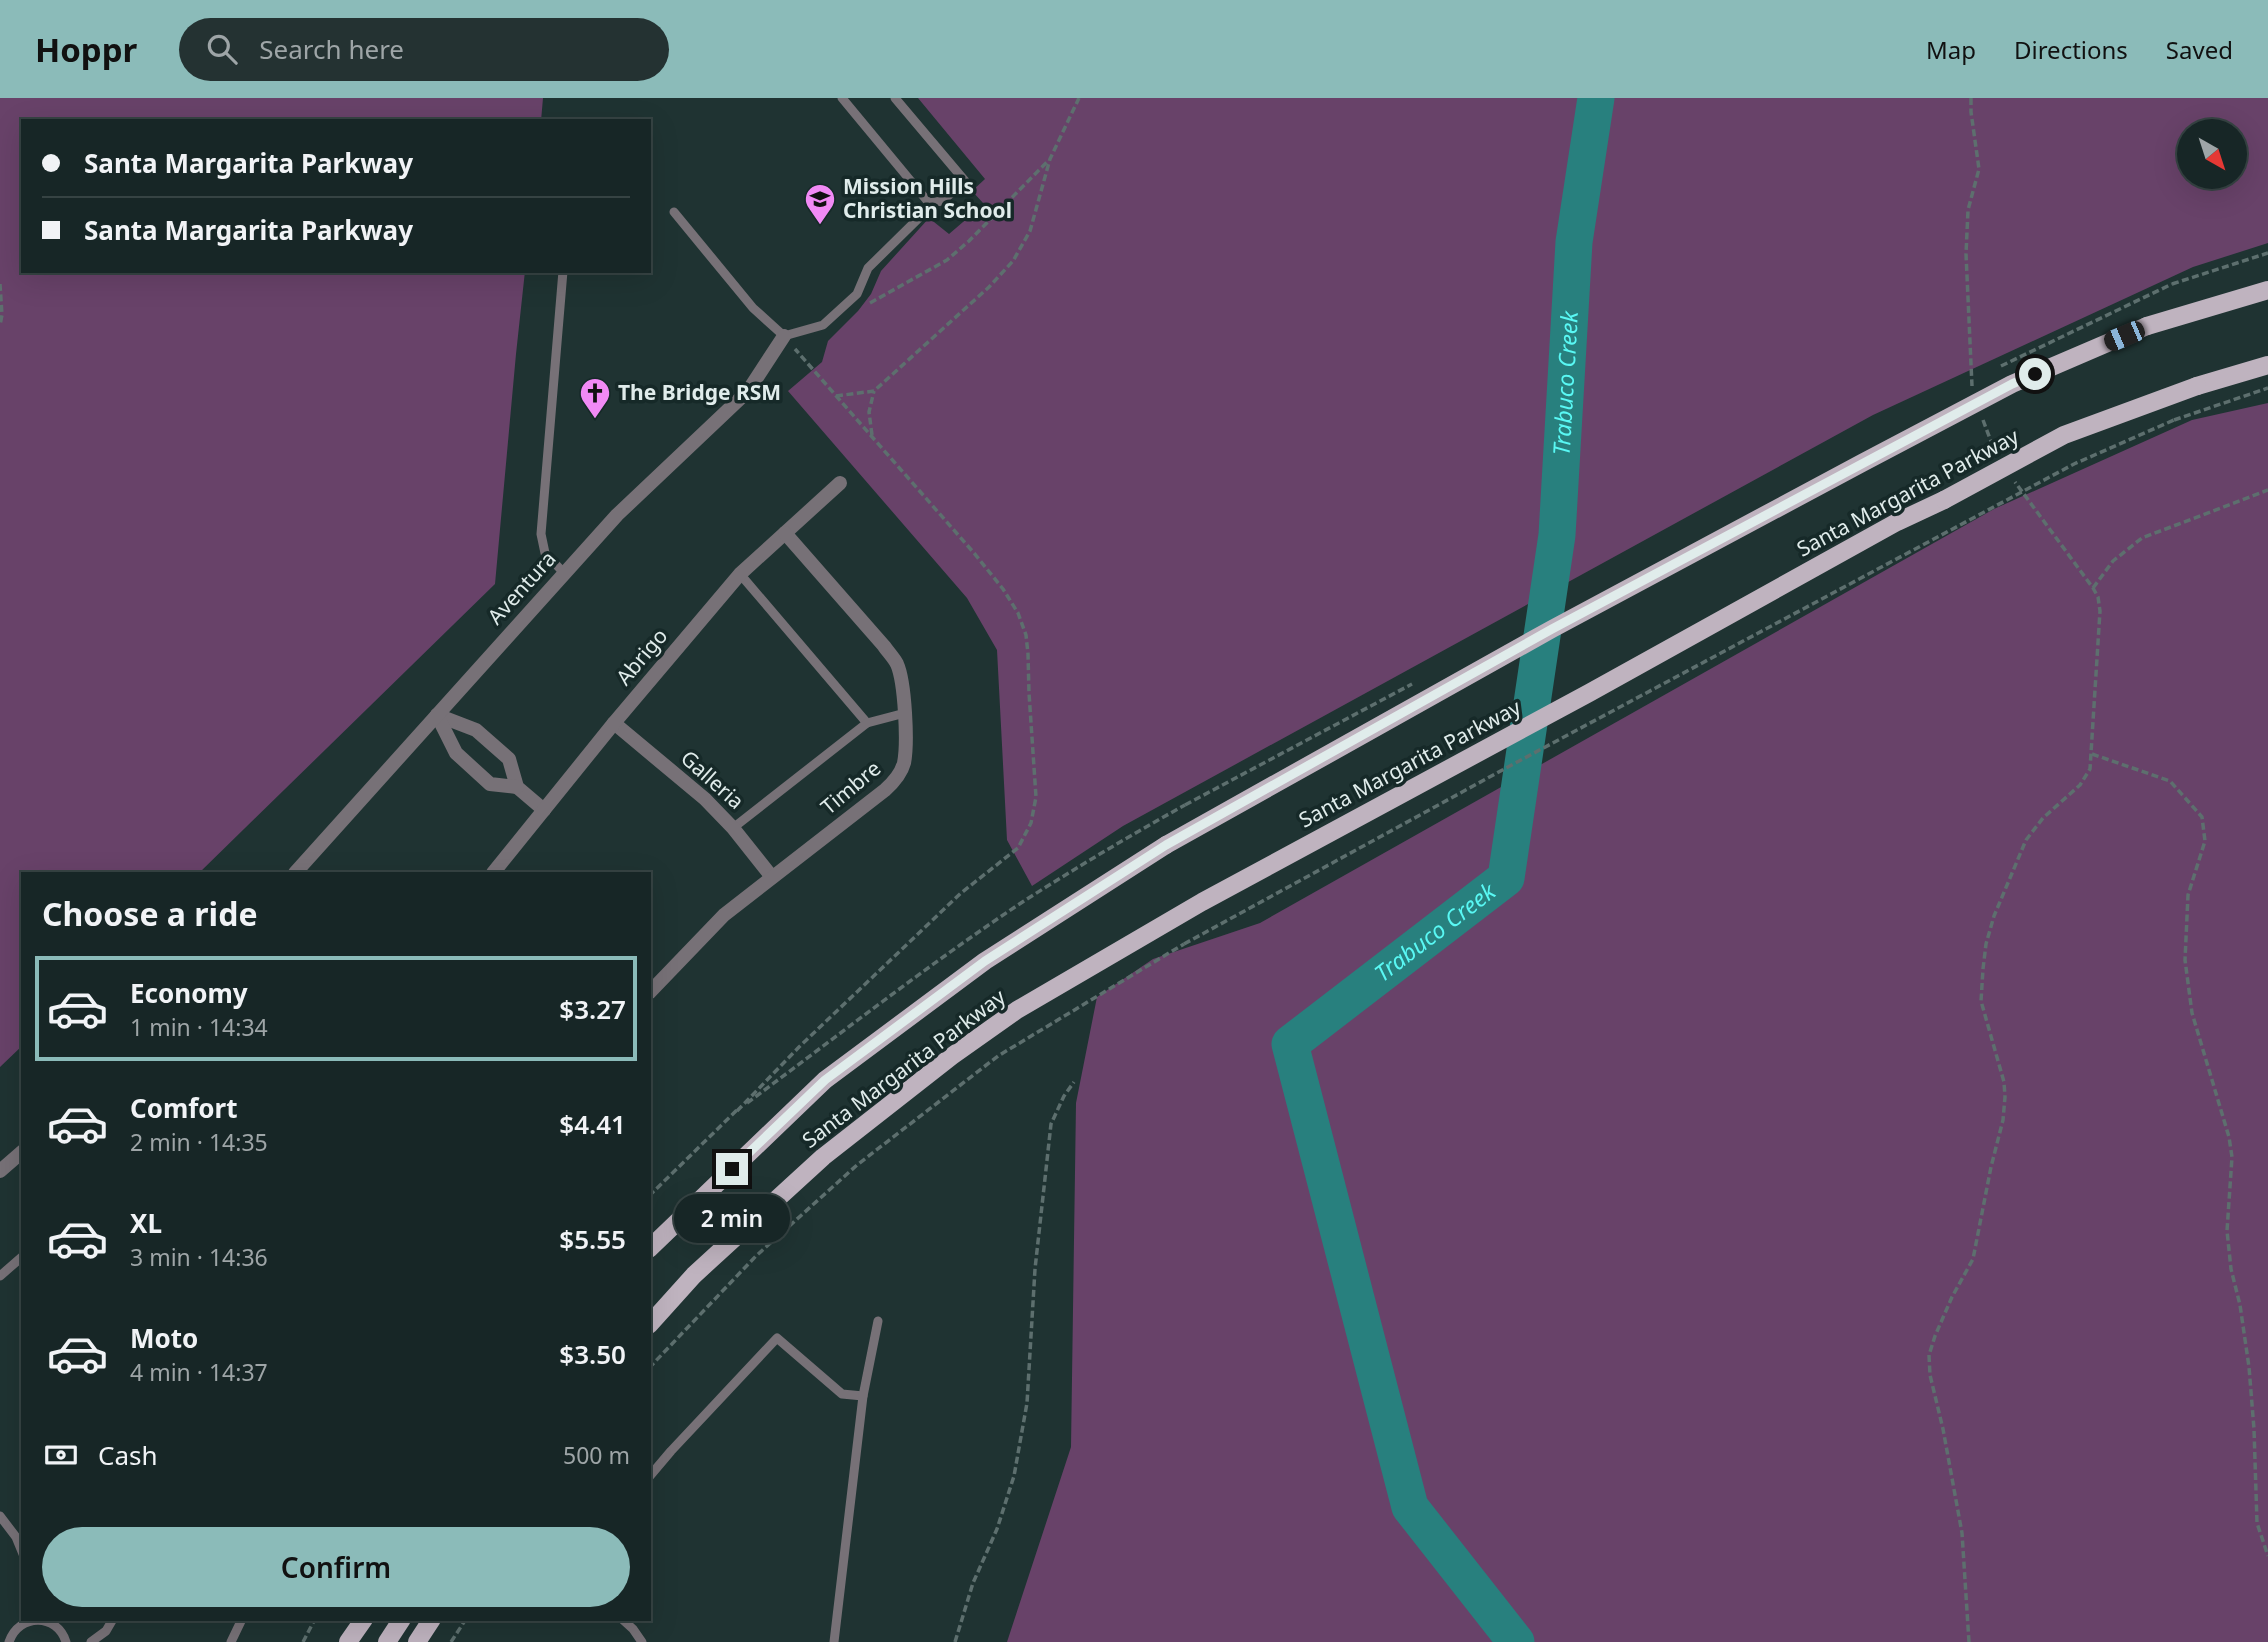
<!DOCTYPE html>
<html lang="en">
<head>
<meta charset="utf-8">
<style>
  :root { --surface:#172626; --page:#243232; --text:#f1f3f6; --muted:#9ea5a7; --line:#364343; --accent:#8bbbb9 }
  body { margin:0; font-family:"Noto Sans",sans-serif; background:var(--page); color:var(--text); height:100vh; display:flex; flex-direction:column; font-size:26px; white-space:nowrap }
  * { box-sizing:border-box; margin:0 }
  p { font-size:23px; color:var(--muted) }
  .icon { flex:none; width:38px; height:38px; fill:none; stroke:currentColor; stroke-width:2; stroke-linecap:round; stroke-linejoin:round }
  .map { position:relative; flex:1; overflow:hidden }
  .details { position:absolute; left:21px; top:774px; width:630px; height:749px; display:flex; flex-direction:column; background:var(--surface); border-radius:0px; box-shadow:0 7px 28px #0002,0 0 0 2px var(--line) }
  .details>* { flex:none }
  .hud { position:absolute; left:21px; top:21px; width:630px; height:154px; border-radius:0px; box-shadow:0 7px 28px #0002,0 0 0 2px var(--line); display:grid; align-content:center; height:154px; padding:0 21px; background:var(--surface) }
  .needle { width:46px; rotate:141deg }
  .tools { position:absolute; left:2177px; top:21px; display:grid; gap:14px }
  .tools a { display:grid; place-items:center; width:70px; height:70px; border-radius:50%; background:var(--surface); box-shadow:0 7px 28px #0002,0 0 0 2px var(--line); font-size:35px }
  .end { position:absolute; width:32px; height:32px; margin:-16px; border:9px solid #e0eceb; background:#111; box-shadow:0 0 0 4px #111 }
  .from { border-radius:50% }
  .bubble { position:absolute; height:49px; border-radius:24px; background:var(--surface); box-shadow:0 7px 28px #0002,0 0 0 2px var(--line); font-size:23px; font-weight:600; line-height:49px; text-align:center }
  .car { position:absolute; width:21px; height:42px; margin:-21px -10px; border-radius:9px; box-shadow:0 0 5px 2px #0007; background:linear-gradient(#222 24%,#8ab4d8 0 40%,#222 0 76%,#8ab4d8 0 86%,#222 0) }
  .hud b { display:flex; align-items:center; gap:24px; height:66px; font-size:26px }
  .hud b+b { border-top:2px solid var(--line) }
  .hud i { width:18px; height:18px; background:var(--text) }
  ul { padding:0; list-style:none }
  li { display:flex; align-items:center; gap:21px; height:105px; margin:0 14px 10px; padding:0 7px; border:4px solid transparent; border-radius:0px }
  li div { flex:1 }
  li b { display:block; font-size:26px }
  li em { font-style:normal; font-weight:600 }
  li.active { border-color:var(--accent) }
  li>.icon { width:63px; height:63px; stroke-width:1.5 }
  h2 { padding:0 21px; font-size:32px; line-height:84px }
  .pay { display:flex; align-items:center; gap:18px; height:77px; padding:0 21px; font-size:26px }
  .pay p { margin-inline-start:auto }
  .action { display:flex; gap:14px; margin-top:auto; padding:14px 21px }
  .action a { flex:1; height:80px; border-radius:42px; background:var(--accent); color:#111; font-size:28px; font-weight:600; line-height:80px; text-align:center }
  header { display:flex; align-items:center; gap:42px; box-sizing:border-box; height:98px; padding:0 35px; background:var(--accent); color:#111 }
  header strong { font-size:33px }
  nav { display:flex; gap:38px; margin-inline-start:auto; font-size:24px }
  .search { width:490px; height:63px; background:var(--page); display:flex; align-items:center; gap:18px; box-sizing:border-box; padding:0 24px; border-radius:38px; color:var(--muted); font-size:26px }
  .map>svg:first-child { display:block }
</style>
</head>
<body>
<header>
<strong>Hoppr</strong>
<div class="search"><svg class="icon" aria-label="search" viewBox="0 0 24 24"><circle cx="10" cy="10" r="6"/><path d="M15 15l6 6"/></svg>Search here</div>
<nav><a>Map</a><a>Directions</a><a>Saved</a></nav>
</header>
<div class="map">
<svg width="2268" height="1544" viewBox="0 0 2268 1544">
  <rect width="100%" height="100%" fill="#1f3332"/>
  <g fill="#684269" fill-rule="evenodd">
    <path d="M 0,0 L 543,0 L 541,23 L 23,23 L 23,173 L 525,173 L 516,256 L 495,486 L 199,775 L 23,775 L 23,947 L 0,969 Z"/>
    <path d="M 918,0 L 2268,0 L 2268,145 L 2193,169 L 1873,317 L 1123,728 L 1032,788 L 1007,742 L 997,552 L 967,500 L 788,293 L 822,264 L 828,243 L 858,213 L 871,196 L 881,173 L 929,120 L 949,136 L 984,106 L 972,93 L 985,81 ZM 2235,33 L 2235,79 L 2189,79 L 2189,33 Z"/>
    <path d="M 2268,305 L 2268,1544 L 1007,1544 L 1071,1349 L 1076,1005 L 1097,899 L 1153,861 L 1260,825 L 1994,411 L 2192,322 Z"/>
  </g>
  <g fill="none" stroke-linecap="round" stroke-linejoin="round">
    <path stroke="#28807e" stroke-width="37" id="s1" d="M 1516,1544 L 1410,1409 L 1290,946 L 1506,780 L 1557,437 L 1574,144 L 1596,0"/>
    <g stroke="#5d6f6e" stroke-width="3.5" stroke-dasharray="7 3.5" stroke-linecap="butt">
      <path d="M 1971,0 L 1971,14 L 1979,71 L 1968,112 L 1966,156 L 1972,288"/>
      <path d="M 0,186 L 2,217 L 0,227"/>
      <path d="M 2172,186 L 2268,155"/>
      <path d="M 870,205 L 947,162 L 969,143 L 1048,63"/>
      <path d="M 836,298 L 874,293 L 989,189 L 1013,163 L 1030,133 L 1050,61 L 1079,0"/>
      <path d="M 1983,322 L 1995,354"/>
      <path d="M 2174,322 L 2268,290"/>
      <path d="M 872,337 L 869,314 L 874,293"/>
      <path d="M 2093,490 L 2113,463 L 2142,440 L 2268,392"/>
      <path d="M 2092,656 L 2170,683 L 2202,719 L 2205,743 L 2188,797 L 2185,862 L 2192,915 L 2229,1039 L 2232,1059 L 2227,1133 L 2231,1171 L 2240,1207 L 2249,1269 L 2254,1331 L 2257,1425 L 2268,1458"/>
      <path d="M 747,1005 C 839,937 929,866 1024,803 C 1077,769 1131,737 1185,707"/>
      <path d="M 737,1013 L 799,949 L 961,795 L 1018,750 L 1031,725 L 1036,699 L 1029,595 L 1028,556 L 1026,537 L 1018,515 L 1003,491 L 974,455 L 795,251"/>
      <path d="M 649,1098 L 738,1011"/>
      <path d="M 649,1270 L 756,1158 L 857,1067 L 998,958 L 1184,846"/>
      <path d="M 303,1544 L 315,1521"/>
      <path d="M 451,1544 L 466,1521"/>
      <path d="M 955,1544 L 973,1485 L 997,1431 L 1014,1378 L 1027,1305 L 1035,1171 L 1051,1026 L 1064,998 L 1074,984"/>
      <path d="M 1969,1544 L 1962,1435 L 1943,1331 L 1930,1277 L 1929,1257 L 1935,1238 L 1952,1199 L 1973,1161 L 1991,1069 L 2003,1022 L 2005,999 L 2004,984 L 1981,903 L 1983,871 L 1986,846 L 1994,818 L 2026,742 L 2043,720 L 2080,687 L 2090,671 L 2100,513 L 2098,499 L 2093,490 L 2015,384"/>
    </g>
    <g stroke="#777177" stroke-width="9">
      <path d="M 895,0 L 965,83 L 942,103 L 929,105"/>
      <path d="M 674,114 L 753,210 L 784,238 L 823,227 L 857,196 L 868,170 L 930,109 L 929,105 L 842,0"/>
      <path d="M 563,173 L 541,436 L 545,455 L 564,475"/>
      <path d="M 740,476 L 867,625"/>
      <path d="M 733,730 L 867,625 L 905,615"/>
      <path d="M 0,1178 L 23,1158"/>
      <path d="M 649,1379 L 671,1353 L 777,1240 L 842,1296 L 863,1298"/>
      <path d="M 0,1418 L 16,1439 L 23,1456"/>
      <path d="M 622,1521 L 633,1531 L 642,1544"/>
      <path d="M 9,1544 C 19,1515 57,1515 66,1544"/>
      <path d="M 91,1544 L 106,1533 L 113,1521"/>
      <path d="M 231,1544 L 242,1521"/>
      <path d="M 834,1544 L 863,1298 L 878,1223"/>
    </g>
    <g stroke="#777177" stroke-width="14">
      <path d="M 437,617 L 476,632 L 509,661 L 517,689 L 544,712"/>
      <path d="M 437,617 L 456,655 L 490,686 L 517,689"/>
      <path d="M 614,625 L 705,701 L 733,730 L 772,779"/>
      <path d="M 493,775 L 614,625 L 740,476 L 840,385"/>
      <path d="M 649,895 L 724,817 L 885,692 C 894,684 901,676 904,665 C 908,645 905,584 897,566 C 894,560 888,554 884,548 L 785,435"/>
    </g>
    <g stroke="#777177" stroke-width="14">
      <path d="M 295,775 L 617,417 L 748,293 L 784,238"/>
      <path d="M 0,1073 L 23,1053"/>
    </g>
    <g stroke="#bfb3bf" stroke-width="18">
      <path d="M 2147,228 L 2268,192"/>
      <path d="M 2197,288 L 2268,267"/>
      <path d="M 649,1151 L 825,982 L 985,863 L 1166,747"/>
      <path d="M 649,1227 L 694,1177 L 823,1059 L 952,958 L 1017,912 L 1202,804 L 1589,595 L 1897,424 L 1944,402"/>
      <path d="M 348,1544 L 364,1521"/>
      <path d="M 387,1544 L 402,1521"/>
      <path d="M 417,1544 L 432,1521"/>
    </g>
    <g stroke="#5d6f6e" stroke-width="3.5" stroke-dasharray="7 3.5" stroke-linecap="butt">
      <path d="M 2001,268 L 2172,186"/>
      <path d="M 1185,707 L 1412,586"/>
      <path d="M 1184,846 L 1506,670 L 2074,366 L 2174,322"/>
    </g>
    <g stroke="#bfb3bf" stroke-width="18">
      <path d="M 1944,402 L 2064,337 L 2197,288"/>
      <path d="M 1166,747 L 1552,531 L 1862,365 L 2012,286 L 2147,228"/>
    </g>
  </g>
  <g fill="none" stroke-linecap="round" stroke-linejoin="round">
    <path stroke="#e0eceb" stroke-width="9" d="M 732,1071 L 825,982 L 985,863 L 1166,747 L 1552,531 L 2012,286 L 2035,276"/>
  </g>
  <defs>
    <g id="school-pin" transform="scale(1.575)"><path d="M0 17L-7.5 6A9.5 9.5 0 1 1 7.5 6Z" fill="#f18af5" stroke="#162928"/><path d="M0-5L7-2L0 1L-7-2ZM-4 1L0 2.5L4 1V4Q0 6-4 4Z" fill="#111"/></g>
    <g id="church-pin" transform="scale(1.575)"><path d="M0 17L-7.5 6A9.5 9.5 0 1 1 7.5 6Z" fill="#f18af5" stroke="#162928"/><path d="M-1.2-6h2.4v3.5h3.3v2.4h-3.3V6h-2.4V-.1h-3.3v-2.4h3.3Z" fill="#111"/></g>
  </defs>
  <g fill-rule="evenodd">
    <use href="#school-pin" x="820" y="101"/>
    <use href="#church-pin" x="595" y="295"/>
  </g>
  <g text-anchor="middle" stroke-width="7" stroke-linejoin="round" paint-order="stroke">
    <g font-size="21" font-weight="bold" fill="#e0eceb" stroke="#162928" text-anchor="start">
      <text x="843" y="96">Mission Hills<tspan x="843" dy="24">Christian School</tspan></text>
      <text x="618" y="302">The Bridge RSM</text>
    </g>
    <g font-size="21" fill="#e0eceb" stroke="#162928">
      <text transform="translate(1908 395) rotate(-28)" y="7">Santa Margarita Parkway</text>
      <text transform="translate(522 490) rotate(-48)" y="7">Aventura</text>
      <text transform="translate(642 559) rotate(-50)" y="7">Abrigo</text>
      <text transform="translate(1410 666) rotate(-28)" y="7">Santa Margarita Parkway</text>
      <text transform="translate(712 682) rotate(42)" y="7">Galleria</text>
      <text transform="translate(851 690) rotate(-40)" y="7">Timbre</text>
      <text transform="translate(904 971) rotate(-37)" y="7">Santa Margarita Parkway</text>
    </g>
    <g font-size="23" font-style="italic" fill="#59f8f4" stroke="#162928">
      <text dy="8" stroke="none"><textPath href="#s1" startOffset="1421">Trabuco Creek</textPath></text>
      <text dy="8" stroke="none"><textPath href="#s1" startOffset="833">Trabuco Creek</textPath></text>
    </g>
  </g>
</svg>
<div class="tools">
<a><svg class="needle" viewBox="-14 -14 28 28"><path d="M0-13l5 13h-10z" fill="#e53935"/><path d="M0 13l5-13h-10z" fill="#9ea5a7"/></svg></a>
</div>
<i class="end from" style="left:2035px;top:276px"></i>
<i class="end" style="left:732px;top:1071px"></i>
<div class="bubble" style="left:674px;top:1096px;width:116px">2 min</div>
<i class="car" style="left:2124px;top:238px;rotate:247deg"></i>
<div class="hud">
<b><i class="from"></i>Santa Margarita Parkway</b>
<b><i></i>Santa Margarita Parkway</b>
</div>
<section class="details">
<h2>Choose a ride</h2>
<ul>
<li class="active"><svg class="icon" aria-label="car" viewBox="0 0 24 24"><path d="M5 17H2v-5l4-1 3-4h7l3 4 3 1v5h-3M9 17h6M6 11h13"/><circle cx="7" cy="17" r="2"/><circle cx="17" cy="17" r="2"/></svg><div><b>Economy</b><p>1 min · 14:34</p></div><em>$3.27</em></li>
<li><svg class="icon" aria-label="car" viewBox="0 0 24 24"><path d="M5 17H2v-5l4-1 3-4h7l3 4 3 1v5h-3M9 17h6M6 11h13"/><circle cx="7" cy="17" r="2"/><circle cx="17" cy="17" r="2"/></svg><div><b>Comfort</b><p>2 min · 14:35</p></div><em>$4.41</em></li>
<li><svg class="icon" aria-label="car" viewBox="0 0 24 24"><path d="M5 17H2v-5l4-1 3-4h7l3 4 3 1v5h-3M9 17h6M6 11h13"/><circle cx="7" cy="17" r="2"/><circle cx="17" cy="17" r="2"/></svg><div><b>XL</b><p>3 min · 14:36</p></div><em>$5.55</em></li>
<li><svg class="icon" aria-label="car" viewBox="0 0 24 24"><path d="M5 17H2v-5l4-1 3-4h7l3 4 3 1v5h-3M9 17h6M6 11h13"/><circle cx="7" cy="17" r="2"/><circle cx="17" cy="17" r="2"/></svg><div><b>Moto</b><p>4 min · 14:37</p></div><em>$3.50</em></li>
</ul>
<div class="pay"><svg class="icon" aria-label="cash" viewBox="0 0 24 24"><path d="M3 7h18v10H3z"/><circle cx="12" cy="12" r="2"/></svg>Cash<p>500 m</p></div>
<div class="action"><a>Confirm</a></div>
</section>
</div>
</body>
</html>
